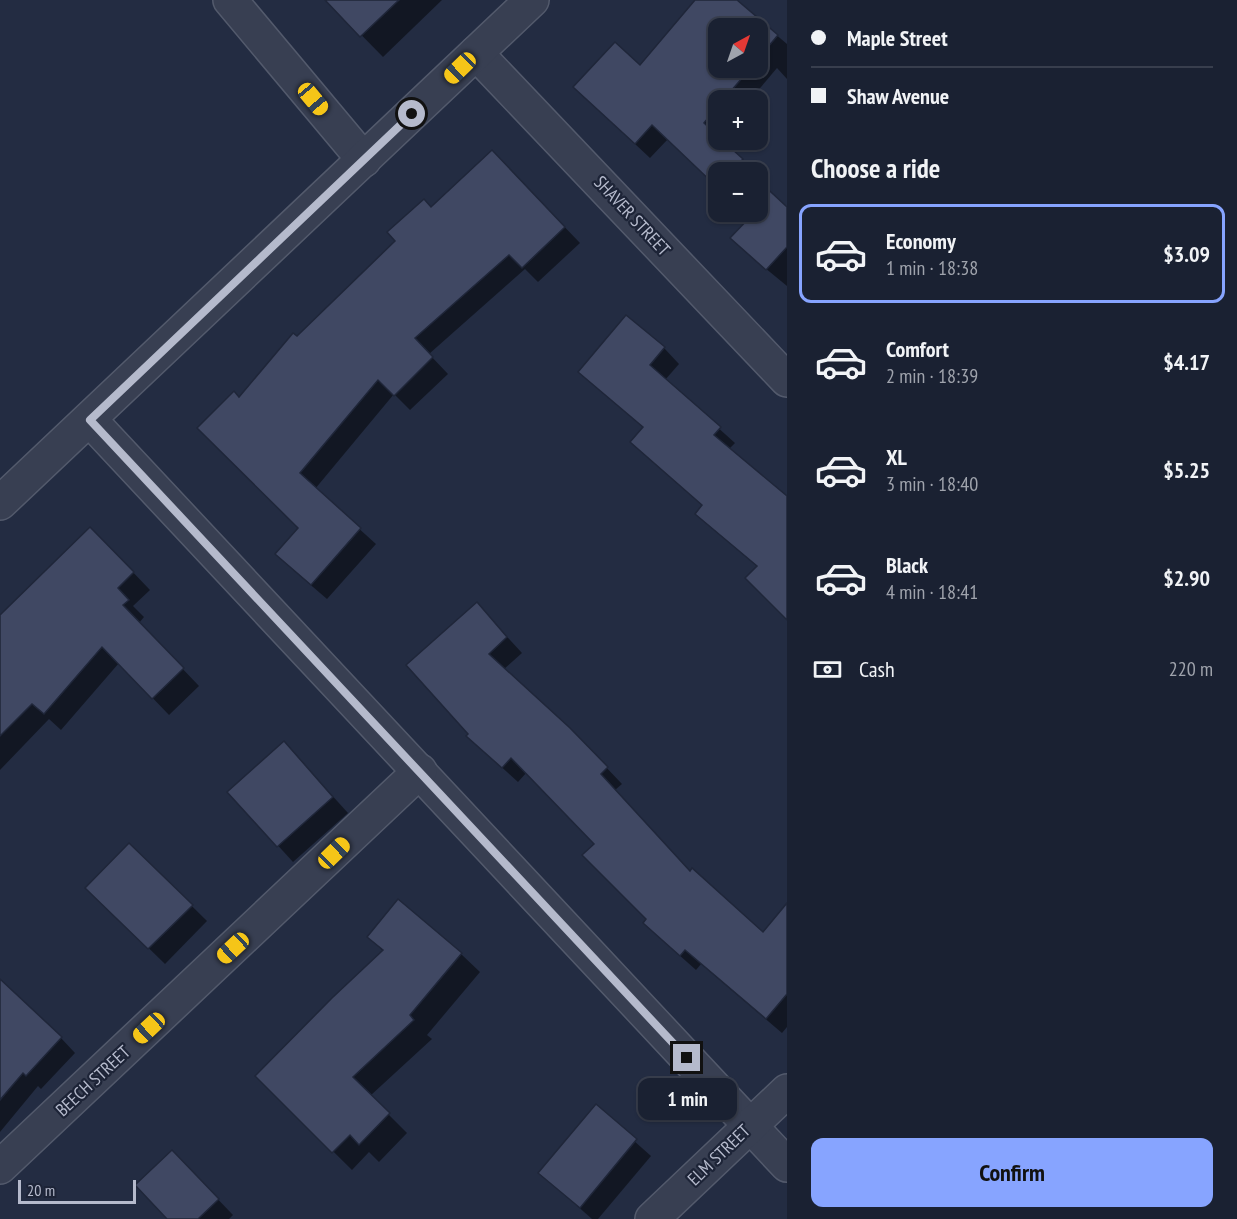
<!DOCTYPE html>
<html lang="en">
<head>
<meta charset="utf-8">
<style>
  :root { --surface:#1a2132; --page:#272e3e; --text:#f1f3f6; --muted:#9fa3ac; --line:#383e4d; --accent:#87a4ff }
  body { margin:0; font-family:"PT Sans Narrow",sans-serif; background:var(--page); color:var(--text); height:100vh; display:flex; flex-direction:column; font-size:22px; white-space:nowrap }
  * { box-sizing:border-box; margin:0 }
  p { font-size:20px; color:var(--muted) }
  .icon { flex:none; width:33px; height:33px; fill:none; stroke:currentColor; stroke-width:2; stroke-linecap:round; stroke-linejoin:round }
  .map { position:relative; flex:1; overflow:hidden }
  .panel { display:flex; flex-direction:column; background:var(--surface); width:450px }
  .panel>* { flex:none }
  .guide { display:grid; align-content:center; height:132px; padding:0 24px; background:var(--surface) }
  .needle { width:39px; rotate:40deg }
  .fabs { position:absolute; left:708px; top:18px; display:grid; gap:12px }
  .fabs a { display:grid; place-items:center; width:60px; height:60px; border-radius:12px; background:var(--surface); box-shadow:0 2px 4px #0004,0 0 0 2px var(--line); font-size:30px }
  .scale { position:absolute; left:18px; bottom:15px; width:118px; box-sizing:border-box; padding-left:6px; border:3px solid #b5bacc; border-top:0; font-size:16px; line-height:21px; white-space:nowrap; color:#b5bacc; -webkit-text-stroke:4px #1d2437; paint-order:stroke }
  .end { position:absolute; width:27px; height:27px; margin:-14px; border:8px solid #b5bacc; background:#111; box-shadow:0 0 0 3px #111 }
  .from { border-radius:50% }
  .bubble { position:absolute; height:42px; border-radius:12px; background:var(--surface); box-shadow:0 2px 4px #0004,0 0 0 2px var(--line); font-size:20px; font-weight:700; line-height:42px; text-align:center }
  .car { position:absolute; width:18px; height:36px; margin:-18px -9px; border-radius:8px; box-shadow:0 0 4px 2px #0007; background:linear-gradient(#f5c518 24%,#345 0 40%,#f5c518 0 76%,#345 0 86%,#f5c518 0) }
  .guide b { display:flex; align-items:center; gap:21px; height:57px; font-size:22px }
  .guide b+b { border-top:2px solid var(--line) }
  .guide i { width:15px; height:15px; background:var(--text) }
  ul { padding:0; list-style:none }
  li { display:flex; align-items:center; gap:18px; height:99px; margin:0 12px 9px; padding:0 12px; border:3px solid transparent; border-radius:12px }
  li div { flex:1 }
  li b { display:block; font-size:22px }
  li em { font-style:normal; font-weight:700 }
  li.selected { border-color:var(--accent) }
  li>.icon { width:54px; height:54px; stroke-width:1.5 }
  h2 { padding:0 24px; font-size:27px; line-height:72px }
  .pay { display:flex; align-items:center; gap:15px; height:66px; padding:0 24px; font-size:22px }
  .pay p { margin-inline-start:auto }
  .action { display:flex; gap:12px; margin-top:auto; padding:12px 24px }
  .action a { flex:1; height:69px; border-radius:12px; background:var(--accent); color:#111; font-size:24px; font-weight:700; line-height:69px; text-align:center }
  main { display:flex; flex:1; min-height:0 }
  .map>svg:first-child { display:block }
</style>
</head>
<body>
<main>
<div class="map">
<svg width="787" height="1219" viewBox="0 0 787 1219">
  <rect width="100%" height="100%" fill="#232c42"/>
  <g fill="#0007" fill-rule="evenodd">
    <path d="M 327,0 L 442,0 L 383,57 Z"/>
    <path d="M 697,0 L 735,0 L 787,44 L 787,79 L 777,68 L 750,100 L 718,100 L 718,140 L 754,172 L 718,172 L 718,187 L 668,139 L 650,158 L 590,102 L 640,68 ZM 718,28 L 758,28 L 758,68 L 718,68 Z"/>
    <path d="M 507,167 L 580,243 L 538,282 L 525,269 L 429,354 L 448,374 L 410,410 L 394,394 L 315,489 L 376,544 L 327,599 L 292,569 L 299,528 L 239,399 L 297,338 L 432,209 Z"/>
    <path d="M 758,182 L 787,209 L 787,286 L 747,253 L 751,217 L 745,212 L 758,212 Z"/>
    <path d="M 664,348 L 679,364 L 665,380 L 735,443 L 729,449 L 787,499 L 787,618 L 758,567 L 713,529 L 697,514 L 704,506 L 647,457 L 644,428 L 580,372 Z"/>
    <path d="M 107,545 L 150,590 L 133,606 L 144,617 L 139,623 L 199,686 L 169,715 L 119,663 L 61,730 L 49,719 L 0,770 L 0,617 L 12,603 L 14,604 Z"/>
    <path d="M 477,604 L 522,653 L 504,669 L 585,745 L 622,784 L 615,790 L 690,873 L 763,935 L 787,921 L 787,1027 L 782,1033 L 701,964 L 696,970 L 660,938 L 596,844 L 527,772 L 518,782 L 484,751 Z"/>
    <path d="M 299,759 L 348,813 L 293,862 L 229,792 Z"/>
    <path d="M 130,845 L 207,921 L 165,964 L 87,888 Z"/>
    <path d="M 369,937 L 461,954 L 480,972 L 427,1035 L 432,1039 L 370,1096 L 407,1133 L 379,1162 L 369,1152 L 352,1170 L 257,1076 L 384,952 Z"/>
    <path d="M 0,1003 L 61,1038 L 75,1053 L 41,1089 L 38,1086 L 0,1132 Z"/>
    <path d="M 596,1107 L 651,1156 L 598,1219 L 592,1219 L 540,1173 Z"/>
    <path d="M 187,1167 L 233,1215 L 229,1219 L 169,1219 Z"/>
  </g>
  <g fill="#404863" stroke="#1f2639" stroke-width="1.5">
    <path d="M 325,0 L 399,0 L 360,37 Z"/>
    <path d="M 695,0 L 737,0 L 778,35 L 758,59 L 758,28 L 718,28 L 718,68 L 751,68 L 723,100 L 718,100 L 718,106 L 704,123 L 718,136 L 718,140 L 722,140 L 743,159 L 739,163 L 749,172 L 718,172 L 718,188 L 652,125 L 635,144 L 573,87 L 615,42 L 640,65 Z"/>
    <path d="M 492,150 L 565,227 L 522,268 L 509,255 L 415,338 L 433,357 L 394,396 L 378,380 L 300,473 L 361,528 L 311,585 L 275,554 L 298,528 L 197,428 L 234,391 L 239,397 L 293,333 L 297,336 L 395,241 L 387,232 L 424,199 L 431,207 Z"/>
    <path d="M 758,180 L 787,207 L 787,247 L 766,270 L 730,238 L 750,217 L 744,212 L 758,212 Z"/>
    <path d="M 626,315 L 665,347 L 650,365 L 721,427 L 714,435 L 787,496 L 787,620 L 745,578 L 757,566 L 695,514 L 702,505 L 630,442 L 643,427 L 578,372 Z"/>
    <path d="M 90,527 L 134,572 L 118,588 L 129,600 L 123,605 L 184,668 L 152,699 L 102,647 L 44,714 L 32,704 L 0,736 L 0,615 Z"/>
    <path d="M 477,602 L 507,637 L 489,654 L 570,728 L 608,767 L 601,774 L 690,871 L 692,868 L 763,932 L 787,903 L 787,994 L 766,1019 L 685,950 L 680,956 L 643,923 L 646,919 L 582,855 L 594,844 L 511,758 L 502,768 L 466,736 L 468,734 L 406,665 Z"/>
    <path d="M 284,741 L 333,797 L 277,847 L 227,792 Z"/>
    <path d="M 129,843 L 193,905 L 148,949 L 85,888 Z"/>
    <path d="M 398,899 L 462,953 L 410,1015 L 414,1020 L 353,1077 L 390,1113 L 359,1145 L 350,1135 L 332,1153 L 255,1076 L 332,998 L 383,950 L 367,937 Z"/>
    <path d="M 0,979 L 62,1037 L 26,1076 L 23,1073 L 0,1100 Z"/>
    <path d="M 596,1104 L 637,1139 L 580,1208 L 538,1173 Z"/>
    <path d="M 172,1150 L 219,1199 L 198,1219 L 167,1219 L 135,1185 Z"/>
  </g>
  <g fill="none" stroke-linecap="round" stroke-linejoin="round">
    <g stroke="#535a6c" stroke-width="36">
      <g id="minor">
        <path d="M 230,0 L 364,160"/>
        <path d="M 476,53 L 787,380"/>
        <path d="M 90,420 L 787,1165"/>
        <path d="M 0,1167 L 420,771"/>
        <path d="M 652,1219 L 787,1091"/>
      </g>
    </g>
    <g stroke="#535a6c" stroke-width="36">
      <path id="tertiary" d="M 0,503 L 532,0"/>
    </g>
    <use href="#minor" stroke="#383f52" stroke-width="33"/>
    <use href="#tertiary" stroke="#383f52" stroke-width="33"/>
  </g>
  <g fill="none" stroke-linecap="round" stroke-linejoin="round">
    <path stroke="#b5bacc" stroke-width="8" d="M 412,114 L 90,420 L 687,1058"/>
  </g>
  <g text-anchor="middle" stroke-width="4.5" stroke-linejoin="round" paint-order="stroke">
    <g font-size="18" fill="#b5bacc" stroke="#1d2437">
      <text transform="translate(632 216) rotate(47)" y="6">SHAVER STREET</text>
      <text transform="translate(93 1081) rotate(-43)" y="6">BEECH STREET</text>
      <text transform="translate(719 1155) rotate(-44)" y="6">ELM STREET</text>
    </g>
  </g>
</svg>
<div class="fabs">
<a><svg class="needle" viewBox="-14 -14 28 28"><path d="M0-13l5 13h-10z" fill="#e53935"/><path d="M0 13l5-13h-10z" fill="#9fa3ac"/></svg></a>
<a>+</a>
<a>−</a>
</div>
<div class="scale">20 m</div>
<i class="end from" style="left:412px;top:114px"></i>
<i class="end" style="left:687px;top:1058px"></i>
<div class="bubble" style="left:638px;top:1078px;width:99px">1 min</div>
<i class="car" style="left:460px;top:68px;rotate:226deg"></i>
<i class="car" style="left:313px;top:99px;rotate:140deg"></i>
<i class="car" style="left:334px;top:853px;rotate:46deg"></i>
<i class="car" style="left:233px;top:948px;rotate:227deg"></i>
<i class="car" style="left:149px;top:1028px;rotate:227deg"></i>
</div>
<section class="panel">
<div class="guide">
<b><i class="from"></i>Maple Street</b>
<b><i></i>Shaw Avenue</b>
</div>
<h2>Choose a ride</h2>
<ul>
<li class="selected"><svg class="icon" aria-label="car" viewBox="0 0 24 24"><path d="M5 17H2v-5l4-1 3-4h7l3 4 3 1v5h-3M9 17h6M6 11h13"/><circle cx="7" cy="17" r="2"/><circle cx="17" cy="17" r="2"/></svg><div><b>Economy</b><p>1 min · 18:38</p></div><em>$3.09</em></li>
<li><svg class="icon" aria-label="car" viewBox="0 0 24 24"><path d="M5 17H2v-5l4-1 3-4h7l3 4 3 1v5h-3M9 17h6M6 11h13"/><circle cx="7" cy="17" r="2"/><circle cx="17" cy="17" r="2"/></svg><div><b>Comfort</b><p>2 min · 18:39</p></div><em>$4.17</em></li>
<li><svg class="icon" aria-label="car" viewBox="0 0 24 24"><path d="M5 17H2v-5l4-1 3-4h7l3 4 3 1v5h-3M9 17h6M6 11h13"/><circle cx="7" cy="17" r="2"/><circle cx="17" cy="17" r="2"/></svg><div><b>XL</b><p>3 min · 18:40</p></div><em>$5.25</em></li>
<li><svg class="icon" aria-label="car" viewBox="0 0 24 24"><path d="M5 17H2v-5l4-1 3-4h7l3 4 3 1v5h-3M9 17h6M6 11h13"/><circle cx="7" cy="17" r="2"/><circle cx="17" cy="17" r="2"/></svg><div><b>Black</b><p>4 min · 18:41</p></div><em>$2.90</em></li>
</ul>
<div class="pay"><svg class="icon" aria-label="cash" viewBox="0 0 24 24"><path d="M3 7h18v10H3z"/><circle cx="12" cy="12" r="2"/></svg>Cash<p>220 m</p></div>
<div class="action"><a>Confirm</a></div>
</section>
</main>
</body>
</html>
